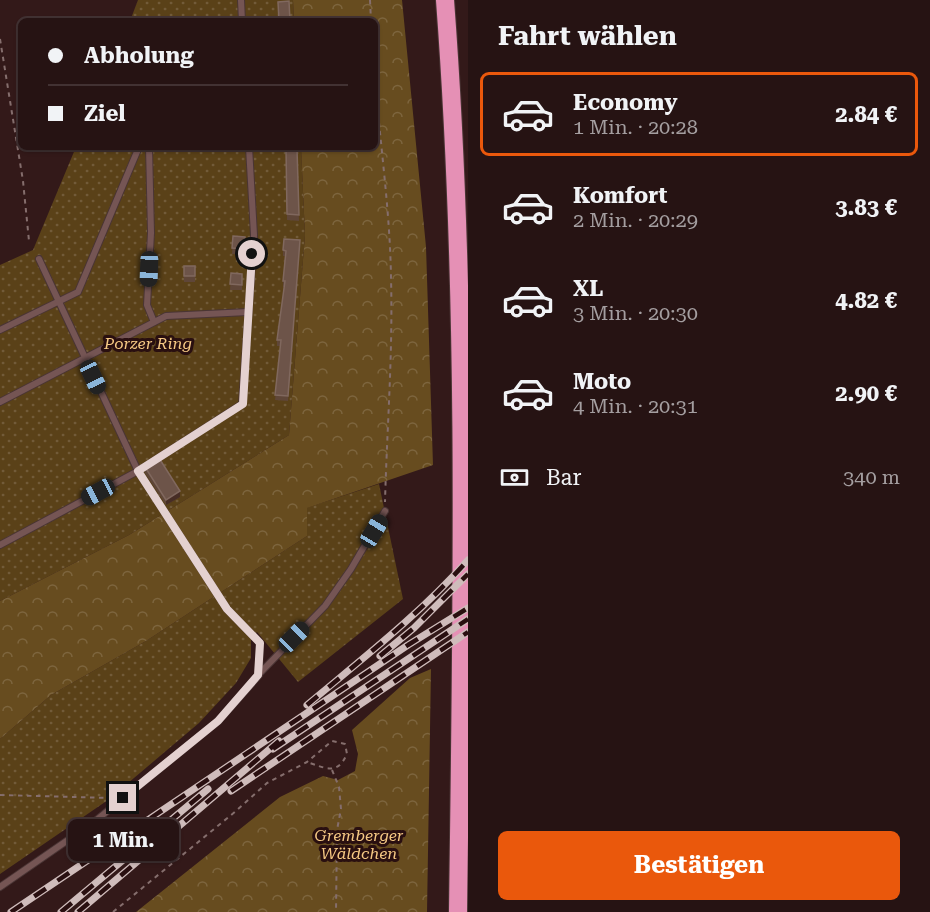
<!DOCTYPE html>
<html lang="de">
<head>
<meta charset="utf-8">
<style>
  :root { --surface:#261313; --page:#322021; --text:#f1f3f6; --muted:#a49ea0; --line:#423233; --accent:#ea580c }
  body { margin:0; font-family:"Roboto Serif",serif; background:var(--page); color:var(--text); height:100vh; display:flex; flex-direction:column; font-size:22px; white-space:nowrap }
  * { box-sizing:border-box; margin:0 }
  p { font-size:20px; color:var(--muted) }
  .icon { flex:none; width:33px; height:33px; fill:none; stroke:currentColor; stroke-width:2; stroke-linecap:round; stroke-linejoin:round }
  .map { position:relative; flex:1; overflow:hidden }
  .drawer { display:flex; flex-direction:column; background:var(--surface); width:462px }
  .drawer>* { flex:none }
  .top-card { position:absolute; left:18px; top:18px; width:360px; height:132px; border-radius:9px; box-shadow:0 2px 4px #0004,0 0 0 2px var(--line); display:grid; align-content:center; height:132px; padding:0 30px; background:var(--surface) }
  .end { position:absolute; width:27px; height:27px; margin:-14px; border:8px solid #e4d1d0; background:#111; box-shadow:0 0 0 3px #111 }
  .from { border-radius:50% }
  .bubble { position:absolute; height:42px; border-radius:9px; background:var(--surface); box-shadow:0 2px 4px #0004,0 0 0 2px var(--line); font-size:20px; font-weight:700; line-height:42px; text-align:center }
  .car { position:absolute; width:18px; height:36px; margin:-18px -9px; border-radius:8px; box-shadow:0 0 4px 2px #0007; background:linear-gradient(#222 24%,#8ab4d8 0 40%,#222 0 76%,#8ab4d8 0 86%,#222 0) }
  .top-card b { display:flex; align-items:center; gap:21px; height:57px; font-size:22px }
  .top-card b+b { border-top:2px solid var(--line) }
  .top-card i { width:15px; height:15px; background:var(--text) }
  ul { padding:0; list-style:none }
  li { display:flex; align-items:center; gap:18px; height:84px; margin:0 12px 9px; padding:0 18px; border:3px solid transparent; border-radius:9px }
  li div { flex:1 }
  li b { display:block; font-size:22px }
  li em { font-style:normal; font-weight:700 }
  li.current { border-color:var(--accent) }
  li>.icon { width:54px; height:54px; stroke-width:1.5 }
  h2 { padding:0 30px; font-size:27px; line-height:72px }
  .pay { display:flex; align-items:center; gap:15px; height:66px; padding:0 30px; font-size:22px }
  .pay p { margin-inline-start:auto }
  .button { display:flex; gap:12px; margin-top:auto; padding:12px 30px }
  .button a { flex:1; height:69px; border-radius:9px; background:var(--accent); color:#fff; font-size:24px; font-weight:700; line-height:69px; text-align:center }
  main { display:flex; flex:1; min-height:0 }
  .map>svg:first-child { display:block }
</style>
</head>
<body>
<main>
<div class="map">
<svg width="468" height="912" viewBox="0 0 468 912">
  <defs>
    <pattern id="green-dots" width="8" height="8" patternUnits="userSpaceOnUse" patternTransform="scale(1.5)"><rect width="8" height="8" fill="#5a4118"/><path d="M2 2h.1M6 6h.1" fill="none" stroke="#725b39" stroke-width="1.8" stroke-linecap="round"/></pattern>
    <pattern id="forest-crowns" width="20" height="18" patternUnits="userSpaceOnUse" patternTransform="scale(1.5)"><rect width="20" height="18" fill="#674c1f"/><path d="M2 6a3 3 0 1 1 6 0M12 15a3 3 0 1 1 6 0" fill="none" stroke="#7d653e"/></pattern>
  </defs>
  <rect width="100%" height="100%" fill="#331919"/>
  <g fill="url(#green-dots)">
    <path d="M 138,0 L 293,0 L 294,21 L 130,21 Z"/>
    <path d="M 76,147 L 301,147 L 305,235 L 289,435 L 129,535 L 0,601 L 0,265 L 33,250 Z"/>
    <path d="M 379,484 L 403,599 L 298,682 L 257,632 L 251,639 L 251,658 L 236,683 L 199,723 L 108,800 L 0,874 L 0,739 L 51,695 L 146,641 L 307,536 L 306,508 Z"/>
  </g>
  <g fill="url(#forest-crowns)">
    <path d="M 293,0 L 402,0 L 426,247 L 433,465 L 307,508 L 307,536 L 146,641 L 51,695 L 0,739 L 0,601 L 129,535 L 289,435 L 305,235 L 301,147 L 375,147 L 375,21 L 294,21 Z"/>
    <path d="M 431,669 L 427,912 L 136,912 L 280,797 L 323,776 L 338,780 L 355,771 L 358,754 L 352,730 L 410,678 Z"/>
  </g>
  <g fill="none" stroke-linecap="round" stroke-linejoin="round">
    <g stroke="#4a3535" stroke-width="8">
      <g id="lane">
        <path d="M 241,0 L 242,21"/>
        <path d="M 149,147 L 151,233 L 147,305 L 154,322"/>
        <path d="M 0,330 L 78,292 L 139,147"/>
        <path d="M 0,402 L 166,316 L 248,312"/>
        <path d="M 0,545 L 138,471 L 242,404 L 254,235 L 249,147"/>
        <path d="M 259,674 L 325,606 L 351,569 L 385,511"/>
        <path d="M 0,887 L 94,822 L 218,721 L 259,675 L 260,643 L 227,609 L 138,471 L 39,259"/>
      </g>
    </g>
    <g stroke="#4a3535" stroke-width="20">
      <path id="highway" d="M 445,0 C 468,303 462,608 458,912"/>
    </g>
    <g stroke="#856e6d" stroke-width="2" stroke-dasharray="4.5 4.5" stroke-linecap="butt">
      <path d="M 370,0 L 371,21"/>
      <path d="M 0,39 L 23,181 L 29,241"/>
      <path d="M 375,77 C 380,144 390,210 391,278 C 393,353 387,427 385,502"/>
      <path d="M 332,770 L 339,787 L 341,809 L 337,830 L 336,912"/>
      <path d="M 0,795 L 108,798"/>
      <path d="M 113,912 L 236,811 L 267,783 L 307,762 L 332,741 L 345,744 L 347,754 C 337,776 326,768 307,762"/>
    </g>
    <use href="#lane" stroke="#755554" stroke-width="6"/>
    <use href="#highway" stroke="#e590b5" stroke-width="18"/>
    <g stroke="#cfbcbb" stroke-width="7">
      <g id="rail">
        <path d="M 380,656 L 414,628 L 468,574"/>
        <path d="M 307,705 C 362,659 420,614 468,560"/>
        <path d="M 273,749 L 468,619"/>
        <path d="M 231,791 L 468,632"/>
        <path d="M 11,912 L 408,645 L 468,608"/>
        <path d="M 61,912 L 208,789"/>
        <path d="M 78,912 L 279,741"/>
      </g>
    </g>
    <use href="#rail" stroke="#290f10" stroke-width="4.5" stroke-dasharray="14" stroke-linecap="butt"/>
  </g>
  <g fill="#5f4638">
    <path d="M 286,149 L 297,149 L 299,221 L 287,220 Z"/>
    <path d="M 233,236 L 245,237 L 244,255 L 232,254 Z"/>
    <path d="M 300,240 L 288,401 L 275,400 L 281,346 L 277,346 L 277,340 L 284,287 L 283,287 L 283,281 L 285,256 L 283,256 L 283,250 Z"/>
    <rect x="184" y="266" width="11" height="16"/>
    <path d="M 231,273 L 242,274 L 242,290 L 230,290 Z"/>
    <path d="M 145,467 L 180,497 L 166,505 L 145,473 Z"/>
  </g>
  <path fill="#472d25" d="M 180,491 L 180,497 L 166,505 L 166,500 Z"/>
  <g fill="#6d5449" stroke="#80685e" stroke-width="1.5">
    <path d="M 289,1 L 290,21 L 279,21 L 278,2 Z"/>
    <path d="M 286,149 L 297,149 L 299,215 L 287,214 Z"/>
    <path d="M 233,236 L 245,237 L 244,249 L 232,248 Z"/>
    <path d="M 284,239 L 300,240 L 288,396 L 275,395 L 281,340 L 277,340 L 285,281 L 283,281 L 286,251 L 283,250 Z"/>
    <rect x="184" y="266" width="11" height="10"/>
    <path d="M 231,273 L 242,274 L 242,285 L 230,284 Z"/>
    <path d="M 159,458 L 180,491 L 166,500 L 145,467 Z"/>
  </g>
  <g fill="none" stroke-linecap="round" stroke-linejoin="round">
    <path stroke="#e4d1d0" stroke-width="8" d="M 123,798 L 218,721 L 258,675 L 260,643 L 227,609 L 138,471 L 243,404 L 252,254"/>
  </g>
  <g text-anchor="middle" stroke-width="6" stroke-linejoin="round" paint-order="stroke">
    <g font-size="16" font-style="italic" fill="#f6c984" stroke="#290f10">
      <text x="148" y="349">Porzer Ring</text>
      <text x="359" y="841">Gremberger<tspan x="359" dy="18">Wäldchen</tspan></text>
    </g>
  </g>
</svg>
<i class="end from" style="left:252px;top:254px"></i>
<i class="end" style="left:123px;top:798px"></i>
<div class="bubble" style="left:68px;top:819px;width:111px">1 Min.</div>
<i class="car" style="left:149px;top:269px;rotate:182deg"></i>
<i class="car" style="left:93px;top:377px;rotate:155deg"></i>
<i class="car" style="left:98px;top:492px;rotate:242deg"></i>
<i class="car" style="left:374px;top:531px;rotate:31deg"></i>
<i class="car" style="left:294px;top:637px;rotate:45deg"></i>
<div class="top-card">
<b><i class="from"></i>Abholung</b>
<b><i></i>Ziel</b>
</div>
</div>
<section class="drawer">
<h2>Fahrt wählen</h2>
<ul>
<li class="current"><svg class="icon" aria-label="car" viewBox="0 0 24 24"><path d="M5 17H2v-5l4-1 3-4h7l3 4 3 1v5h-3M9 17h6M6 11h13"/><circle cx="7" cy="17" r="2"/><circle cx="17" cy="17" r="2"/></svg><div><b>Economy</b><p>1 Min. · 20:28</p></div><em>2.84 €</em></li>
<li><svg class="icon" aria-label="car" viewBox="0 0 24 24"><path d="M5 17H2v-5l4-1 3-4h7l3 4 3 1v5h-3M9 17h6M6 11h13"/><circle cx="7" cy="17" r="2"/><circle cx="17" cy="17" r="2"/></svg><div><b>Komfort</b><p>2 Min. · 20:29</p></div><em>3.83 €</em></li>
<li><svg class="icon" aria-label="car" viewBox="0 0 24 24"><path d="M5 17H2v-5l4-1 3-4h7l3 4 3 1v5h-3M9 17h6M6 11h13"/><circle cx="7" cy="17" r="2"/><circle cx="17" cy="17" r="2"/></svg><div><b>XL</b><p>3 Min. · 20:30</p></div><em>4.82 €</em></li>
<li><svg class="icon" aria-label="car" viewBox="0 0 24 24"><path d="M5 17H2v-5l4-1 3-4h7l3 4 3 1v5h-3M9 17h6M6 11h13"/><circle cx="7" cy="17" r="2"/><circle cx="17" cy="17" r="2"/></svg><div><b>Moto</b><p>4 Min. · 20:31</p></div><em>2.90 €</em></li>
</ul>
<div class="pay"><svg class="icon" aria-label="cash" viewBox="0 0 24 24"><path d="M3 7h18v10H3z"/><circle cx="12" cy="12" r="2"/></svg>Bar<p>340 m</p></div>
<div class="button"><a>Bestätigen</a></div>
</section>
</main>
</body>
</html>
